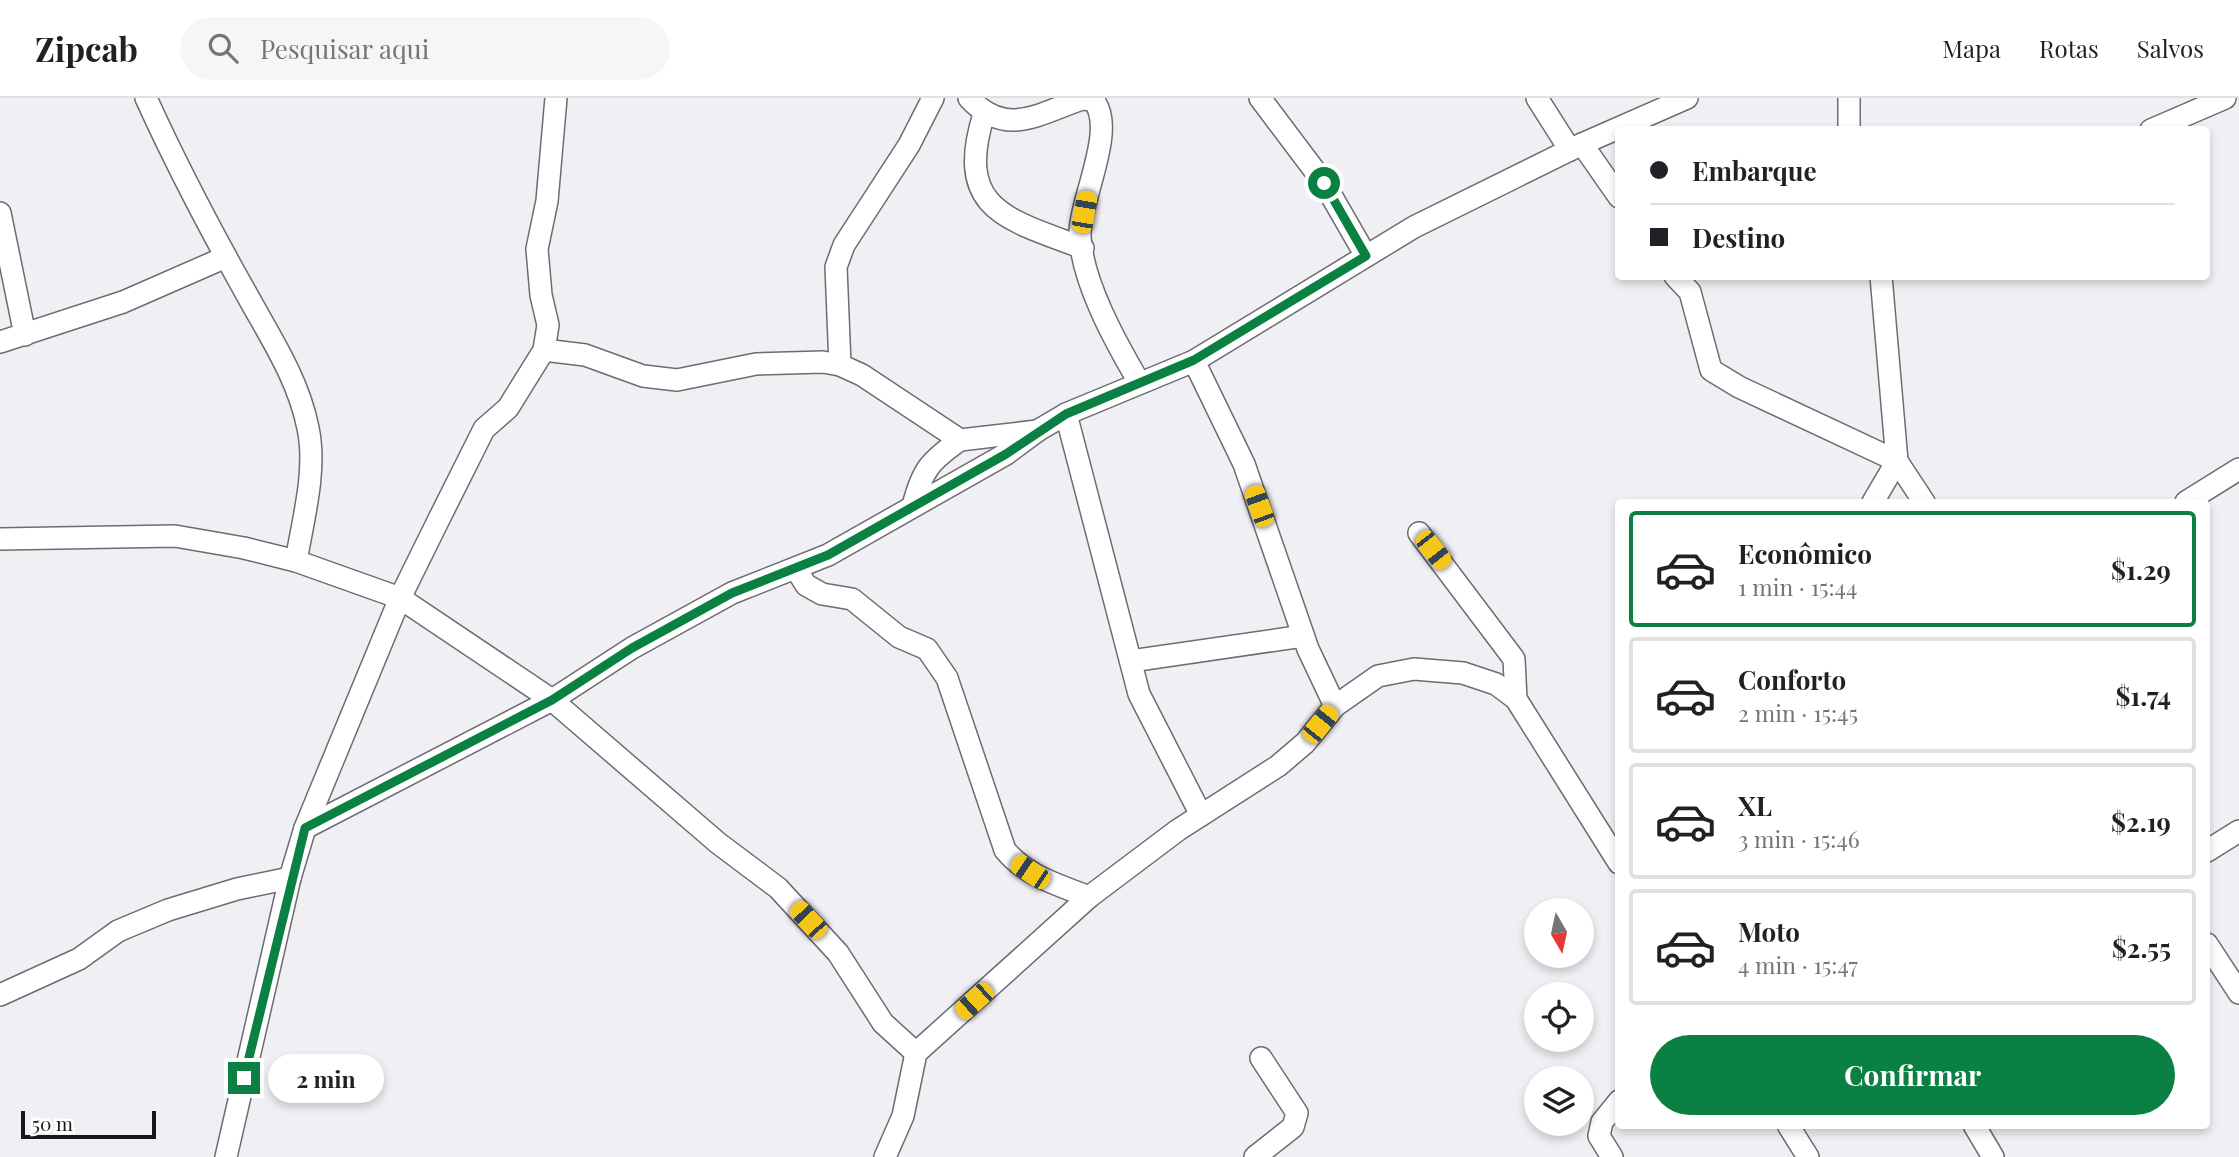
<!DOCTYPE html>
<html lang="pt">
<head>
<meta charset="utf-8">
<style>
  :root { --surface:#fff; --page:#f6f6f6; --text:#202124; --muted:#757577; --line:#e0e0e0; --accent:#0b8043 }
  body { margin:0; font-family:"Playfair Display",serif; background:var(--page); color:var(--text); height:100vh; display:flex; flex-direction:column; font-size:26px; white-space:nowrap }
  * { box-sizing:border-box; margin:0 }
  p { font-size:23px; color:var(--muted) }
  .icon { flex:none; width:38px; height:38px; fill:none; stroke:currentColor; stroke-width:2; stroke-linecap:round; stroke-linejoin:round }
  .map { position:relative; flex:1; overflow:hidden }
  .details { position:absolute; left:1615px; top:401px; width:595px; height:630px; display:flex; flex-direction:column; background:var(--surface); border-radius:7px; box-shadow:0 4px 10px #0003 }
  .details>* { flex:none }
  .hud { position:absolute; left:1615px; top:28px; width:595px; height:154px; border-radius:7px; box-shadow:0 4px 10px #0003; display:grid; align-content:center; height:154px; padding:0 35px; background:var(--surface) }
  .needle { width:46px; rotate:171deg }
  .fabs { position:absolute; left:1524px; top:800px; display:grid; gap:14px }
  .fabs a { display:grid; place-items:center; width:70px; height:70px; border-radius:50%; background:var(--surface); box-shadow:0 4px 10px #0003; font-size:35px }
  .scale { position:absolute; left:21px; bottom:18px; width:135px; box-sizing:border-box; padding-left:7px; border:4px solid #171618; border-top:0; font-size:19px; line-height:24px; white-space:nowrap; color:#171618; -webkit-text-stroke:5px #fff; paint-order:stroke }
  .end { position:absolute; width:32px; height:32px; margin:-16px; border:9px solid #0b8043; background:#fff; box-shadow:0 0 0 4px #fff }
  .from { border-radius:50% }
  .bubble { position:absolute; height:49px; border-radius:24px; background:var(--surface); box-shadow:0 4px 10px #0003; font-size:23px; font-weight:700; line-height:49px; text-align:center }
  .car { position:absolute; width:21px; height:42px; margin:-21px -10px; border-radius:9px; box-shadow:0 0 5px 2px #0007; background:linear-gradient(#f5c518 24%,#345 0 40%,#f5c518 0 76%,#345 0 86%,#f5c518 0) }
  .hud b { display:flex; align-items:center; gap:24px; height:66px; font-size:26px }
  .hud b+b { border-top:2px solid var(--line) }
  .hud i { width:18px; height:18px; background:var(--text) }
  ul { padding:12px 0 0; list-style:none }
  li { display:flex; align-items:center; gap:21px; height:116px; margin:0 14px 10px; padding:0 21px; border:4px solid var(--line); border-radius:7px }
  li div { flex:1 }
  li b { display:block; font-size:26px }
  li em { font-style:normal; font-weight:700 }
  li.on { border-color:var(--accent) }
  li>.icon { width:63px; height:63px; stroke-width:1.5 }
  .button { display:flex; gap:14px; margin-top:auto; padding:14px 35px }
  .button a { flex:1; height:80px; border-radius:42px; background:var(--accent); color:#fff; font-size:28px; font-weight:700; line-height:80px; text-align:center }
  header { display:flex; align-items:center; gap:42px; box-sizing:border-box; height:98px; padding:0 35px; background:var(--surface); border-bottom:2px solid var(--line) }
  header strong { font-size:33px }
  nav { display:flex; gap:38px; margin-inline-start:auto; font-size:24px }
  .search { width:490px; height:63px; background:var(--page); display:flex; align-items:center; gap:18px; box-sizing:border-box; padding:0 24px; border-radius:38px; color:var(--muted); font-size:26px }
  .map>svg:first-child { display:block }
</style>
</head>
<body>
<header>
<strong>Zipcab</strong>
<div class="search"><svg class="icon" aria-label="search" viewBox="0 0 24 24"><circle cx="10" cy="10" r="6"/><path d="M15 15l6 6"/></svg>Pesquisar aqui</div>
<nav><a>Mapa</a><a>Rotas</a><a>Salvos</a></nav>
</header>
<div class="map">
<svg width="2239" height="1059" viewBox="0 0 2239 1059">
  <rect width="100%" height="100%" fill="#efeff4"/>
  <g fill="none" stroke-linecap="round" stroke-linejoin="round">
    <g stroke="#6c6c71" stroke-width="24">
      <g id="minor">
        <path d="M 146,0 C 176,66 210,131 246,195 C 270,239 298,280 308,330 C 317,372 303,422 296,463"/>
        <path d="M 969,0 C 1006,40 1038,16 1082,1 L 1093,2 C 1118,30 1079,102 1080,138 C 1082,184 1116,245 1139,284"/>
        <path d="M 1260,0 L 1324,85 L 1366,158"/>
        <path d="M 1537,0 L 1570,52"/>
        <path d="M 1849,0 L 1849,32"/>
        <path d="M 984,16 C 954,112 1007,121 1083,150"/>
        <path d="M 2151,32 L 2225,0"/>
        <path d="M 1582,46 L 1619,99"/>
        <path d="M 0,115 L 25,237"/>
        <path d="M 1675,178 L 1690,194 L 1711,272 L 1739,289 L 1897,363 L 1881,178"/>
        <path d="M 0,244 L 123,204 L 226,159"/>
        <path d="M 544,252 L 585,257 L 643,278 L 677,282 L 756,266 L 823,264 L 840,267 L 862,277 L 960,342 L 1037,333 L 1066,316 L 1194,263 L 1414,129 L 1582,46 L 1687,0"/>
        <path d="M 1194,263 L 1244,366 L 1308,551 L 1335,608"/>
        <path d="M 840,267 L 836,169 L 844,147 L 909,47 L 933,0"/>
        <path d="M 1066,316 L 1139,596 L 1201,717"/>
        <path d="M 1873,404 L 1897,363 L 1924,404"/>
        <path d="M 2186,404 L 2239,371"/>
        <path d="M 913,408 C 922,372 930,363 960,342"/>
        <path d="M 1419,435 L 1514,561 L 1516,601"/>
        <path d="M 0,441 L 175,438 L 244,450 L 296,463 L 400,500 L 552,602 L 718,745 L 778,790 L 838,855 L 883,925 L 916,955"/>
        <path d="M 796,471 L 806,487 L 822,496 L 852,501 L 899,539 L 927,551 L 947,580 L 1005,752 C 1026,778 1059,787 1089,799"/>
        <path d="M 1131,563 L 1303,538"/>
        <path d="M 305,730 L 552,602 L 632,550 L 732,495 L 828,457 L 1006,356 L 1037,333"/>
        <path d="M 2207,753 L 2239,733"/>
        <path d="M 2207,846 L 2239,895"/>
        <path d="M 0,897 L 79,861 L 118,833 L 168,812 L 237,791 L 290,780"/>
        <path d="M 1788,1027 L 1808,1059"/>
        <path d="M 1974,1027 L 1993,1059"/>
        <path d="M 226,1059 L 290,780 L 305,730 L 400,500 L 438,423 L 484,331 L 508,310 L 544,252 L 548,227 L 541,197 L 537,151 L 547,103 L 556,0"/>
        <path d="M 885,1059 L 903,1018 L 916,955 L 1089,799 L 1178,732 L 1278,668 L 1305,645 L 1335,608 L 1378,578 L 1414,571 L 1463,575 L 1496,586 L 1516,601 L 1619,765"/>
        <path d="M 1255,1059 L 1293,1029 L 1297,1015 L 1261,960"/>
        <path d="M 1612,1059 L 1599,1038 L 1602,1024 L 1619,1003"/>
      </g>
    </g>
    <use href="#minor" stroke="#fff" stroke-width="21"/>
  </g>
  <g fill="none" stroke-linecap="round" stroke-linejoin="round">
    <path stroke="#0b8043" stroke-width="9" d="M 244,980 L 305,730 L 552,602 L 632,550 L 732,495 L 828,457 L 1006,356 L 1066,316 L 1194,262 L 1366,158 L 1324,85"/>
  </g>
</svg>
<div class="fabs">
<a><svg class="needle" viewBox="-14 -14 28 28"><path d="M0-13l5 13h-10z" fill="#e53935"/><path d="M0 13l5-13h-10z" fill="#757577"/></svg></a>
<a><svg class="icon" aria-label="locate" viewBox="0 0 24 24"><circle cx="12" cy="12" r="6"/><path d="M12 2v4M12 18v4M2 12h4M18 12h4"/></svg></a>
<a><svg class="icon" aria-label="layers" viewBox="0 0 24 24"><path d="M12 4l9 5-9 5-9-5zM3 14l9 5 9-5"/></svg></a>
</div>
<div class="scale">50 m</div>
<i class="end from" style="left:1324px;top:85px"></i>
<i class="end" style="left:244px;top:980px"></i>
<div class="bubble" style="left:268px;top:956px;width:116px">2 min</div>
<i class="car" style="left:1084px;top:114px;rotate:10deg"></i>
<i class="car" style="left:1259px;top:408px;rotate:340deg"></i>
<i class="car" style="left:1433px;top:452px;rotate:142deg"></i>
<i class="car" style="left:1320px;top:626px;rotate:39deg"></i>
<i class="car" style="left:1030px;top:774px;rotate:304deg"></i>
<i class="car" style="left:808px;top:822px;rotate:317deg"></i>
<i class="car" style="left:974px;top:903px;rotate:228deg"></i>
<div class="hud">
<b><i class="from"></i>Embarque</b>
<b><i></i>Destino</b>
</div>
<section class="details">
<ul>
<li class="on"><svg class="icon" aria-label="car" viewBox="0 0 24 24"><path d="M5 17H2v-5l4-1 3-4h7l3 4 3 1v5h-3M9 17h6M6 11h13"/><circle cx="7" cy="17" r="2"/><circle cx="17" cy="17" r="2"/></svg><div><b>Econômico</b><p>1 min · 15:44</p></div><em>$1.29</em></li>
<li><svg class="icon" aria-label="car" viewBox="0 0 24 24"><path d="M5 17H2v-5l4-1 3-4h7l3 4 3 1v5h-3M9 17h6M6 11h13"/><circle cx="7" cy="17" r="2"/><circle cx="17" cy="17" r="2"/></svg><div><b>Conforto</b><p>2 min · 15:45</p></div><em>$1.74</em></li>
<li><svg class="icon" aria-label="car" viewBox="0 0 24 24"><path d="M5 17H2v-5l4-1 3-4h7l3 4 3 1v5h-3M9 17h6M6 11h13"/><circle cx="7" cy="17" r="2"/><circle cx="17" cy="17" r="2"/></svg><div><b>XL</b><p>3 min · 15:46</p></div><em>$2.19</em></li>
<li><svg class="icon" aria-label="car" viewBox="0 0 24 24"><path d="M5 17H2v-5l4-1 3-4h7l3 4 3 1v5h-3M9 17h6M6 11h13"/><circle cx="7" cy="17" r="2"/><circle cx="17" cy="17" r="2"/></svg><div><b>Moto</b><p>4 min · 15:47</p></div><em>$2.55</em></li>
</ul>
<div class="button"><a>Confirmar</a></div>
</section>
</div>
</body>
</html>
